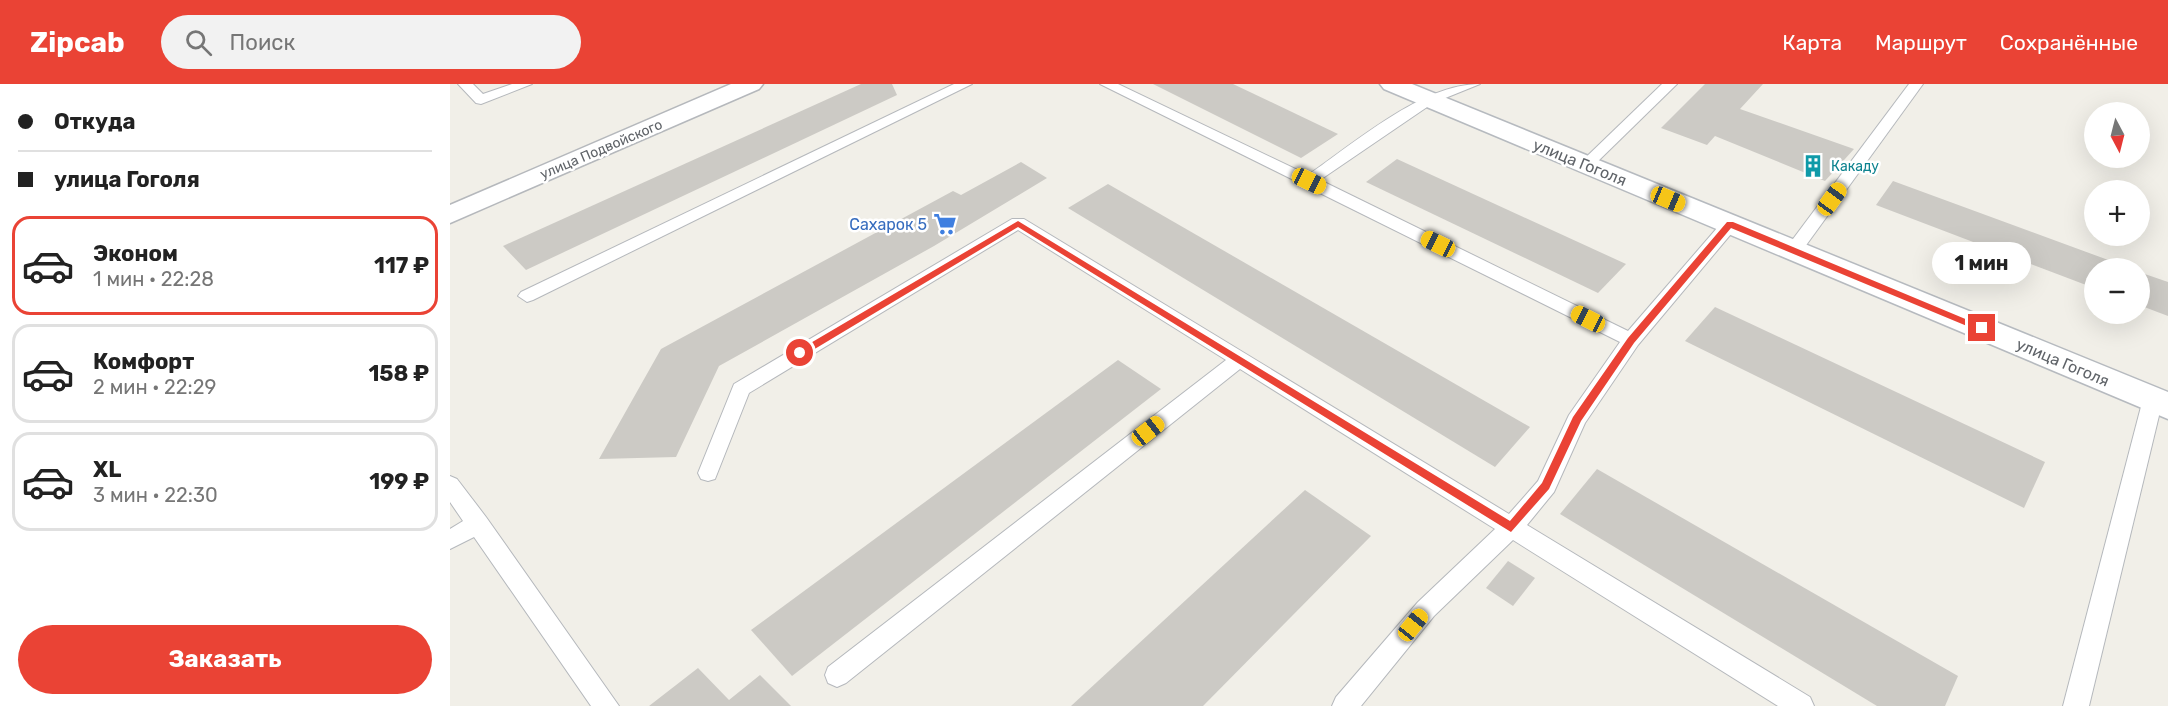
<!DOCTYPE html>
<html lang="ru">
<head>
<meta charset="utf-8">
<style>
  :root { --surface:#fff; --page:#f2f2f2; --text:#222; --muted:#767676; --line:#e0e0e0; --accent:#ea4335 }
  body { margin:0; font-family:Rubik,sans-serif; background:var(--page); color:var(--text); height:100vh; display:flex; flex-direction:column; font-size:22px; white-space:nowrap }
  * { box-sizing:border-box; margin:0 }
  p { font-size:20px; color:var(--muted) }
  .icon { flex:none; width:33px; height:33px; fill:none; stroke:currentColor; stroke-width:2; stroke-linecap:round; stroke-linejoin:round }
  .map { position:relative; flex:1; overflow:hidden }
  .side { display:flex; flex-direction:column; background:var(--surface); width:450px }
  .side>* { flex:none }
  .banner { display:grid; align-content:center; height:132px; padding:0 18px; background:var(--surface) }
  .needle { width:39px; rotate:173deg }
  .tools { position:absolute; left:1634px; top:18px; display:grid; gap:12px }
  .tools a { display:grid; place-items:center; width:66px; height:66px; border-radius:50%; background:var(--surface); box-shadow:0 6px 24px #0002; font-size:30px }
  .end { position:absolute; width:27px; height:27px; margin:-14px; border:8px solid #ea4335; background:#fff; box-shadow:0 0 0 3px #fff }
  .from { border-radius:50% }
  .bubble { position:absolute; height:42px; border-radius:21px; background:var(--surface); box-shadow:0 6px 24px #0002; font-size:20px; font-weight:700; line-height:42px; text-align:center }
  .car { position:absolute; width:18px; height:36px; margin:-18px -9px; border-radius:8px; box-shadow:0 0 4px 2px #0007; background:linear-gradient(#f5c518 24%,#345 0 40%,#f5c518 0 76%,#345 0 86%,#f5c518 0) }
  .banner b { display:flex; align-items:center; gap:21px; height:57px; font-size:22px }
  .banner b+b { border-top:2px solid var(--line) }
  .banner i { width:15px; height:15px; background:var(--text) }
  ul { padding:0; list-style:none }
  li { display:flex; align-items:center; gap:18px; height:99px; margin:0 12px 9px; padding:0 6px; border:3px solid var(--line); border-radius:18px }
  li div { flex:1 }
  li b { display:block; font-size:22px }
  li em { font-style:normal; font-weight:700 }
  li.current { border-color:var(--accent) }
  li>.icon { width:54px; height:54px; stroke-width:1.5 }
  .action { display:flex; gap:12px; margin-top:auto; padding:12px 18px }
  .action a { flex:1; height:69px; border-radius:36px; background:var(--accent); color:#fff; font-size:24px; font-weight:700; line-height:69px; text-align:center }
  header { display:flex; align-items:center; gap:36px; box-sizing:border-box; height:84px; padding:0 30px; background:var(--accent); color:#fff }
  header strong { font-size:28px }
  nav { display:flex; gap:33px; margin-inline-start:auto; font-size:21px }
  .search { width:420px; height:54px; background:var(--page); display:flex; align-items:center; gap:15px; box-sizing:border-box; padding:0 21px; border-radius:33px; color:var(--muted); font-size:22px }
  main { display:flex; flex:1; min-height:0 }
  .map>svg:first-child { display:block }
</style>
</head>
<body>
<header>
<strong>Zipcab</strong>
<div class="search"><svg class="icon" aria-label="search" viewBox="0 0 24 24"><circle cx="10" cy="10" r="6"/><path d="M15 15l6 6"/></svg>Поиск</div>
<nav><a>Карта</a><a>Маршрут</a><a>Сохранённые</a></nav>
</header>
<main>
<section class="side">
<div class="banner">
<b><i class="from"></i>Откуда</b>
<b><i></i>улица Гоголя</b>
</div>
<ul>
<li class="current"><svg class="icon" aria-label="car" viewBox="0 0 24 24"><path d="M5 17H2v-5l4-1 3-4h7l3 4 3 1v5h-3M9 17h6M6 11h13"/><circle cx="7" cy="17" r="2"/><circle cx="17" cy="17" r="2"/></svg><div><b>Эконом</b><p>1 мин · 22:28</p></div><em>117 ₽</em></li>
<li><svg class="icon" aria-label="car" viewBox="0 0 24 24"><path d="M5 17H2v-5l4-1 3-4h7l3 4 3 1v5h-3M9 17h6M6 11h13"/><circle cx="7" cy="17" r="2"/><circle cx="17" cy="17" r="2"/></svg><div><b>Комфорт</b><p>2 мин · 22:29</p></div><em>158 ₽</em></li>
<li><svg class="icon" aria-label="car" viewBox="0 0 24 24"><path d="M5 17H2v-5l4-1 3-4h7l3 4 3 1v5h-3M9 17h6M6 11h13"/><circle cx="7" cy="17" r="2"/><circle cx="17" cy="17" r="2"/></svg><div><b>XL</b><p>3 мин · 22:30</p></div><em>199 ₽</em></li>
</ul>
<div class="action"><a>Заказать</a></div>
</section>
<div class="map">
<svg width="1718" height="622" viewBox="0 0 1718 622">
  <rect width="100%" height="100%" fill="#f1efe8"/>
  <g fill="#cccac5">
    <path d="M 411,0 L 442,0 L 447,11 L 76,186 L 53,162 Z"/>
    <path d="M 703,0 L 783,0 L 888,50 L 851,74 Z"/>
    <path d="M 1255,0 L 1313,0 L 1290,25 L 1404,65 L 1375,97 L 1265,52 L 1257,61 L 1211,44 Z"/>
    <path d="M 947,75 L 1176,180 L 1148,209 L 916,98 Z"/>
    <path d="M 571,78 L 597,94 L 484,162 L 269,282 L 226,373 L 149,375 L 211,265 L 503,107 L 511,111 Z"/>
    <path d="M 1443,97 L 1680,184 L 1644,184 L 1644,204 L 1426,121 Z"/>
    <path d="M 658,100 L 1080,343 L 1045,383 L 618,124 Z"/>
    <path d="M 1689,188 L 1718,198 L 1718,232 L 1689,221 Z"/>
    <path d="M 1265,223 L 1595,378 L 1574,424 L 1235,257 Z"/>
    <path d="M 668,276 L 711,305 L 342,592 L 301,546 Z"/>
    <path d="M 1147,385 L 1508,592 L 1495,622 L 1427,622 L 1110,430 Z"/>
    <path d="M 855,406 L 921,452 L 753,622 L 621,622 Z"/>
    <path d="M 1058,477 L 1085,494 L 1063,522 L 1036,504 Z"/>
    <path d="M 248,584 L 279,616 L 310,591 L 341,622 L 199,622 Z"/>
  </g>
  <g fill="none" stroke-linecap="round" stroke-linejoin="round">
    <g stroke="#b5b8bc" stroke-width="2">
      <g id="service">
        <path d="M 8,0 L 23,0 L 33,10 L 62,0 L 82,0 L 31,20 L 26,19 Z"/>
        <path d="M 504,0 L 522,0 L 83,216 L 77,218 L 68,212 L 71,208 Z"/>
        <path d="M 650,0 L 668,0 L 858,91 C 906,58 972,0 1030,0 L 983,19 L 870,96 L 1178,247 L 1274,136 L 1286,136 L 1288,140 L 1286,144 L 1188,261 L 1135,339 L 1104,408 L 1077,441 L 1360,613 L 1364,622 L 1328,622 L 1063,456 L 984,532 L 911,622 L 882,622 L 886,613 L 968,518 L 1045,445 L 790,285 L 396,599 L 387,603 L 378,599 L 375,591 L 378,583 L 776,276 L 568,146 L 299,309 L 265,395 L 258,397 L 251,395 L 248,389 L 284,300 L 562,135 L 574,135 L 1059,430 L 1088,397 L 1119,331 L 1170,258 Z"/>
        <path d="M 1212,0 L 1227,0 L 1141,84 L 1131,84 L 1128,81 L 1131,78 Z"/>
        <path d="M 1459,0 L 1473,0 L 1349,171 L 1337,171 L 1335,167 L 1337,163 Z"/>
        <path d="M 1703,308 L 1710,310 L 1713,315 L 1639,622 L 1613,622 L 1693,315 L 1696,310 Z"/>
        <path d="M 0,392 L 7,395 L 36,433 L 169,622 L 141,622 L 24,453 L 0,465 L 0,445 L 13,437 L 0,418 Z"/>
      </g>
    </g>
    <g stroke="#b5b8bc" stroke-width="3">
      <path id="minor" d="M 281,0 L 313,0 L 309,5 L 0,139 L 0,121 Z"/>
    </g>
    <g stroke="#b6babf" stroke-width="3">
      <path id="secondary" d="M 930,0 L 962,0 L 1718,308 L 1718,335 L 934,5 Z"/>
    </g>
    <use href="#service" fill="#fff" fill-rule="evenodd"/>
    <use href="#minor" fill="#fff" fill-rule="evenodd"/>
    <use href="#secondary" fill="#fff" fill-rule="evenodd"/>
  </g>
  <path fill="#ea4335" d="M 568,137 L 1060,437 L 1092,399 L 1123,333 L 1178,254 L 1277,138 L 1283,138 L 1537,244 L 1529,247 L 1281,144 L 1184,259 L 1131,337 L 1099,405 L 1061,448 L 568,143 L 353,272 L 347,272 L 347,267 Z"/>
  <defs>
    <g id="building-bare" transform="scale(1.8)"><path d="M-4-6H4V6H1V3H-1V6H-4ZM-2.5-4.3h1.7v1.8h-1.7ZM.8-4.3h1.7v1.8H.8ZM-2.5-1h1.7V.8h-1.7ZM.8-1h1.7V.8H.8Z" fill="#0f9aa8" stroke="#fff" stroke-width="2.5" paint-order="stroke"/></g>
    <g id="supermarket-bare" transform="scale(1.8)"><path d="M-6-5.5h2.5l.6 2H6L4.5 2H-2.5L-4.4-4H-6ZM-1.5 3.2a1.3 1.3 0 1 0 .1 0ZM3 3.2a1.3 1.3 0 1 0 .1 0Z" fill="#3f7fe0" stroke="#fff" stroke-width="2.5" paint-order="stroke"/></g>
  </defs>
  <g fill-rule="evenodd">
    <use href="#building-bare" x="1363" y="82"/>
    <use href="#supermarket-bare" x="495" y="140"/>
  </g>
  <g text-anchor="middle" stroke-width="5" stroke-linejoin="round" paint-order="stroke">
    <g font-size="14" fill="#5f6368" stroke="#fff">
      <text transform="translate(151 65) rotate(-23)" y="5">улица Подвойского</text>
    </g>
    <g font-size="14" fill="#0d838f" stroke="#fff" text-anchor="start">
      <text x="1381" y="87">Какаду</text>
    </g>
    <g font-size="16" fill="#5f6368" stroke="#fff">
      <text transform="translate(1130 78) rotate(22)" y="6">улица Гоголя</text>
      <text transform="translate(1613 278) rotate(23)" y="6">улица Гоголя</text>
    </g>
    <g font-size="16" fill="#366cbe" stroke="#fff" text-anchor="end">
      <text x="477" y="146">Сахарок 5</text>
    </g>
  </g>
</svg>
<div class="tools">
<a><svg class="needle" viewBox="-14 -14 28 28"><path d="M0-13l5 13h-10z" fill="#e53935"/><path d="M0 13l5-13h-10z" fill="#767676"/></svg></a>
<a>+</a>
<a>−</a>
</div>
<i class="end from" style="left:350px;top:269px"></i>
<i class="end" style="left:1532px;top:244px"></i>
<div class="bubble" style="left:1482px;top:158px;width:99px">1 мин</div>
<i class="car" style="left:859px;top:97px;rotate:116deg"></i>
<i class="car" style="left:1218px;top:115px;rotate:113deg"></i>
<i class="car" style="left:1382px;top:115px;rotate:36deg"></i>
<i class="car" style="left:988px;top:160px;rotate:296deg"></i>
<i class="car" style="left:1138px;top:235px;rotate:297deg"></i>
<i class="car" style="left:698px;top:347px;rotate:52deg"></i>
<i class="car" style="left:963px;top:541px;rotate:39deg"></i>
</div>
</main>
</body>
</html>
